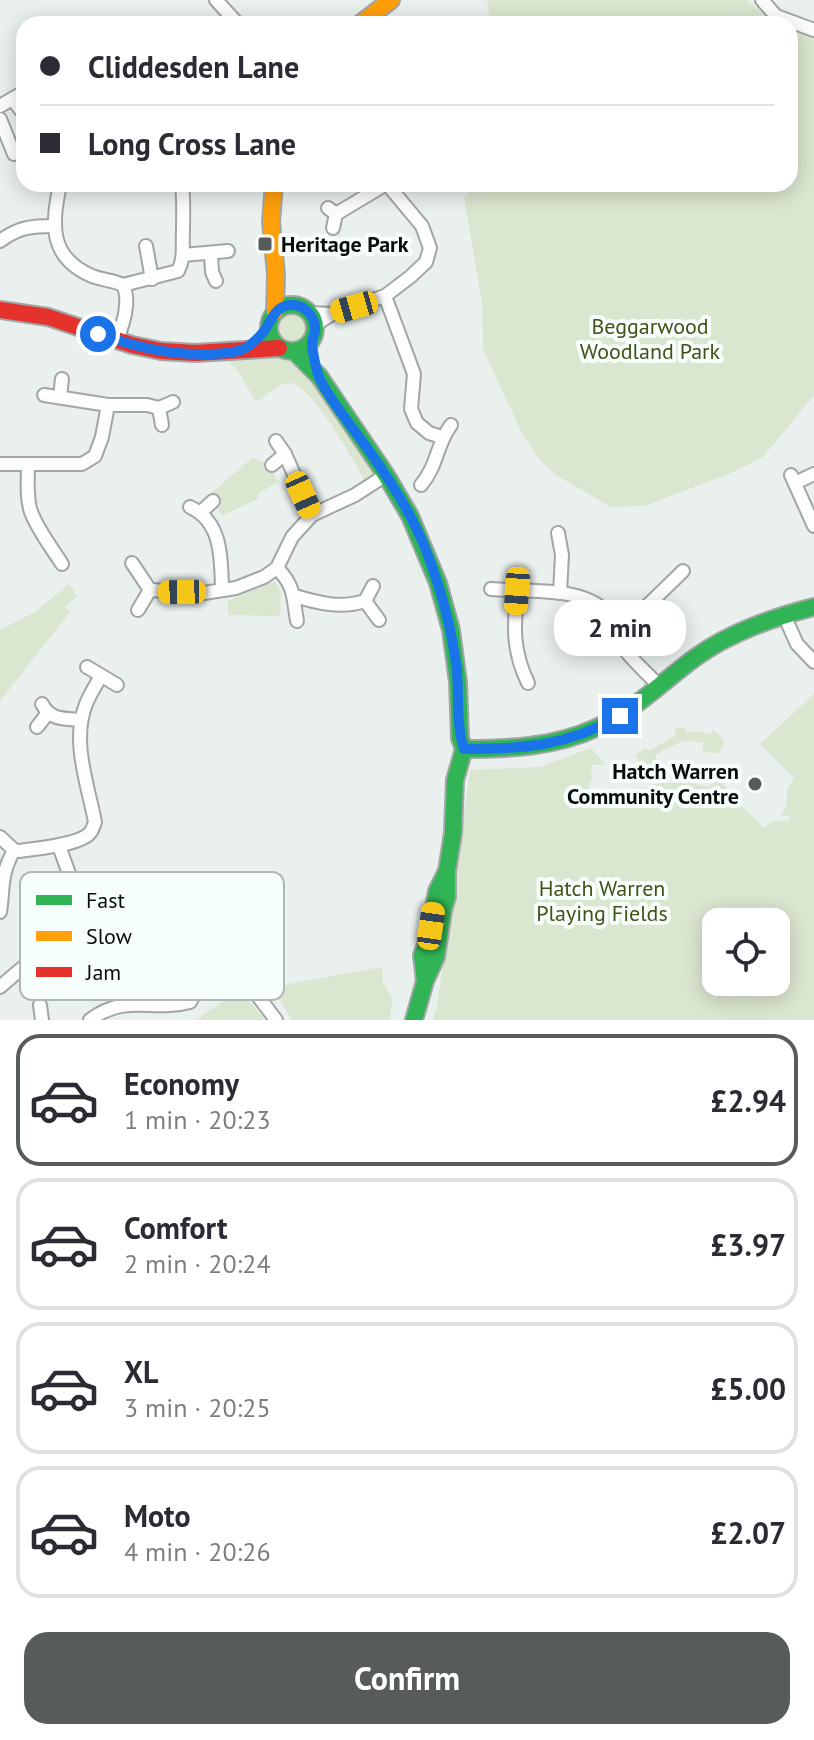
<!DOCTYPE html>
<html lang="en">
<head>
<meta charset="utf-8">
<style>
  :root { --surface:#fff; --page:#f7f7f7; --text:#2b2b33; --muted:#7c7c81; --line:#e1e1e2; --accent:#575c5a }
  body { margin:0; font-family:"PT Sans",sans-serif; background:var(--page); color:var(--text); height:100vh; display:flex; flex-direction:column; font-size:30px; white-space:nowrap }
  * { box-sizing:border-box; margin:0 }
  p { font-size:26px; color:var(--muted) }
  .icon { flex:none; width:44px; height:44px; fill:none; stroke:currentColor; stroke-width:2; stroke-linecap:round; stroke-linejoin:round }
  .map { position:relative; height:1020px; overflow:hidden }
  .sheet { display:flex; flex-direction:column; background:var(--surface); flex:1 }
  .sheet>* { flex:none }
  .hud { position:absolute; left:16px; top:16px; width:782px; height:176px; border-radius:24px; box-shadow:0 4px 20px #0003; display:grid; align-content:center; height:176px; padding:0 24px; background:var(--surface) }
  .fabs { position:absolute; left:702px; top:908px; display:grid; gap:16px }
  .fabs a { display:grid; place-items:center; width:88px; height:88px; border-radius:16px; background:var(--surface); box-shadow:0 4px 20px #0003; font-size:40px }
  .end { position:absolute; width:36px; height:36px; margin:-18px; border:10px solid #1a73e8; background:#fff; box-shadow:0 0 0 4px #fff }
  .from { border-radius:50% }
  .bubble { position:absolute; height:56px; border-radius:24px; background:var(--surface); box-shadow:0 4px 20px #0003; font-size:26px; font-weight:700; line-height:56px; text-align:center }
  .car { position:absolute; width:24px; height:48px; margin:-24px -12px; border-radius:10px; box-shadow:0 0 6px 2px #0007; background:linear-gradient(#f5c518 24%,#345 0 40%,#f5c518 0 76%,#345 0 86%,#f5c518 0) }
  .hud b { display:flex; align-items:center; gap:28px; height:76px; font-size:30px }
  .hud b+b { border-top:2px solid var(--line) }
  .hud i { width:20px; height:20px; background:var(--text) }
  ul { padding:14px 0 0; list-style:none }
  li { display:flex; align-items:center; gap:24px; height:132px; margin:0 16px 12px; padding:0 8px; border:4px solid var(--line); border-radius:24px }
  li div { flex:1 }
  li b { display:block; font-size:30px }
  li em { font-style:normal; font-weight:700 }
  li.active { border-color:var(--accent) }
  li>.icon { width:72px; height:72px; stroke-width:1.5 }
  .primary-button { display:flex; gap:16px; margin-top:auto; padding:16px 24px }
  .primary-button a { flex:1; height:92px; border-radius:24px; background:var(--accent); color:#fff; font-size:32px; font-weight:700; line-height:92px; text-align:center }
  .map>svg:first-child { display:block }
</style>
</head>
<body>
<div class="map">
<svg width="814" height="1020" viewBox="0 0 814 1020">
  <rect width="100%" height="100%" fill="#e9f0ee"/>
  <g fill="#dbe6d0" fill-rule="evenodd">
    <path d="M 487,0 L 747,0 L 775,24 L 491,24 Z"/>
    <path d="M 790,29 L 814,37 L 814,395 L 762,458 L 726,475 L 644,506 L 611,507 L 556,475 L 539,459 L 521,431 L 483,349 L 482,302 L 464,198 L 477,184 L 790,184 Z"/>
    <circle cx="291" cy="328" r="15"/>
    <path d="M 275,355 L 298,364 L 315,380 L 377,472 L 365,481 C 355,463 310,381 289,383 C 277,384 265,396 256,402 L 239,373 L 227,359 Z"/>
    <path d="M 252,458 L 271,465 L 278,482 L 259,493 L 257,499 L 222,516 L 209,495 Z"/>
    <path d="M 275,581 L 281,592 L 280,616 L 228,615 L 228,601 Z"/>
    <path d="M 69,584 L 77,596 L 65,607 L 70,612 L 0,701 L 0,630 L 35,612 Z"/>
    <path d="M 814,694 L 814,1020 L 433,1020 L 437,1007 L 470,770 L 540,767 L 591,748 L 606,765 L 591,765 L 592,779 L 587,790 L 632,792 L 659,783 L 688,782 L 709,787 L 718,779 L 736,797 L 734,799 L 764,828 L 771,822 L 789,820 L 789,816 L 780,815 C 788,807 786,804 787,794 C 787,789 791,783 794,778 L 760,744 ZM 716,922 L 776,922 L 776,982 L 716,982 Z"/>
    <path d="M 684,727 L 686,732 L 702,732 L 711,735 L 713,729 L 724,741 L 724,745 L 719,753 L 702,752 L 704,743 C 685,738 671,745 655,756 L 657,761 L 652,765 L 640,763 L 635,756 L 645,748 L 649,751 L 676,735 L 675,729 Z"/>
    <path d="M 381,967 L 383,974 L 382,980 L 393,1000 L 389,1020 L 292,1020 L 272,987 Z"/>
    <path d="M 239,989 L 265,1020 L 197,1020 Z"/>
  </g>
  <g fill="none" stroke-linecap="round" stroke-linejoin="round">
    <g stroke="#a2a6a5" stroke-width="16">
      <g id="street">
        <path d="M 216,0 L 238,24"/>
        <path d="M 762,0 L 776,16 L 814,30"/>
        <path d="M 12,99 L 24,114"/>
        <path d="M 0,106 L 24,92"/>
        <path d="M 0,119 L 14,154"/>
        <path d="M 60,184 C 52,224 48,257 92,276 C 102,280 113,280 123,285"/>
        <path d="M 328,208 L 336,214 L 333,228"/>
        <path d="M 336,214 L 386,184"/>
        <path d="M 0,241 C 19,227 31,226 54,226"/>
        <path d="M 146,246 L 152,279"/>
        <path d="M 211,254 L 212,272 L 216,281"/>
        <path d="M 183,255 L 228,251"/>
        <path d="M 123,285 L 178,271 C 185,258 182,246 183,231 C 183,214 184,202 182,184"/>
        <path d="M 385,296 L 414,374 L 411,409 L 417,423 L 429,433 L 442,437"/>
        <path d="M 309,313 L 332,314"/>
        <path d="M 315,325 L 332,314 L 385,296 L 410,277 L 426,262 L 430,248 L 422,226 L 387,184"/>
        <path d="M 117,340 C 123,324 131,301 123,285"/>
        <path d="M 44,395 L 108,405 L 147,405 L 159,408"/>
        <path d="M 60,397 L 62,379"/>
        <path d="M 162,425 L 159,408 L 173,402"/>
        <path d="M 276,441 L 285,454 L 312,515"/>
        <path d="M 0,464 L 82,464 L 95,456 L 102,437 L 108,405"/>
        <path d="M 28,465 C 28,480 26,497 31,512 C 38,530 51,547 62,564"/>
        <path d="M 272,465 L 285,454"/>
        <path d="M 791,475 L 814,526"/>
        <path d="M 795,483 L 814,474"/>
        <path d="M 421,485 C 438,465 436,445 451,425"/>
        <path d="M 190,507 C 223,522 221,560 222,590"/>
        <path d="M 201,512 L 213,501"/>
        <path d="M 558,533 L 562,555 L 560,593"/>
        <path d="M 132,563 L 150,590 L 138,610"/>
        <path d="M 277,568 C 295,586 293,598 297,621"/>
        <path d="M 373,586 L 365,601 L 379,620"/>
        <path d="M 491,589 C 525,592 580,586 605,611 C 616,622 616,638 625,650 C 635,663 648,674 659,686"/>
        <path d="M 150,590 L 204,593 L 236,588 L 264,577 L 277,568 L 292,537 L 312,515 L 355,495 L 386,475"/>
        <path d="M 517,591 C 514,627 512,650 528,683"/>
        <path d="M 295,596 C 318,603 341,609 365,601"/>
        <path d="M 784,615 L 797,644 L 814,662"/>
        <path d="M 614,625 L 647,606 L 683,571"/>
        <path d="M 87,667 L 117,685"/>
        <path d="M 42,704 C 51,721 64,718 81,720"/>
        <path d="M 37,727 L 47,714"/>
        <path d="M 0,837 L 14,850 L 18,851 C 36,849 77,845 89,834 C 93,830 93,827 95,822 C 88,785 71,741 86,704 C 90,694 96,685 101,676"/>
        <path d="M 59,846 L 87,923"/>
        <path d="M 0,912 C 4,885 0,876 14,850"/>
        <path d="M 134,979 L 135,1004"/>
        <path d="M 0,987 L 56,939 L 79,927 L 111,918 L 158,914 L 210,940 L 245,969 L 252,988 L 276,1020"/>
        <path d="M 40,1005 L 42,1020"/>
        <path d="M 90,1020 C 126,993 152,1012 190,1002 L 194,995"/>
      </g>
    </g>
    <g stroke="#a2a6a5" stroke-width="20">
      <g id="fast">
        <circle cx="292" cy="328" r="23"/>
        <path d="M 295,352 L 319,376 L 386,475 L 410,516 L 438,583 L 451,630 L 458,682 L 460,738 L 464,749 L 455,780 L 453,833 L 447,871 L 447,897 L 443,910 L 436,957 L 425,981 L 414,1020"/>
        <path d="M 464,749 C 509,749 555,747 596,728 C 634,711 663,681 696,657 C 731,632 772,618 814,607"/>
        <path d="M 425,981 L 422,955 L 429,938 L 437,891 L 446,873"/>
      </g>
    </g>
    <g stroke="#a2a6a5" stroke-width="20">
      <g id="slow">
        <path d="M 360,24 L 391,0"/>
        <path d="M 274,184 L 271,222 L 276,274 L 275,312"/>
      </g>
    </g>
    <g stroke="#a2a6a5" stroke-width="20">
      <path id="jam" d="M 0,310 L 48,317 L 132,345 L 161,351 L 195,353 L 279,348"/>
    </g>
    <use href="#street" stroke="#fcfdfc" stroke-width="12"/>
    <use href="#fast" stroke="#30b455" stroke-width="16"/>
    <use href="#slow" stroke="#ff9f0a" stroke-width="16"/>
    <use href="#jam" stroke="#e5322d" stroke-width="16"/>
  </g>
  <g fill="none" stroke-linecap="round" stroke-linejoin="round">
    <path stroke="#1a73e8" stroke-width="10" d="M 98,334 C 134,346 167,355 205,354 C 216,354 230,354 241,350 C 249,347 259,338 264,331 C 273,319 275,304 294,305 C 306,306 316,318 315,330 C 315,334 312,338 312,342 C 312,349 316,370 319,377 C 329,400 353,427 367,448 C 391,481 413,516 427,553 C 442,592 452,630 457,671 C 459,697 456,725 464,749 C 524,749 567,746 620,716"/>
  </g>
  <g fill="#575c5a" stroke="#f7fffc" stroke-width="3">
    <rect x="257" y="236" width="16" height="16" rx="4"/>
    <circle cx="755" cy="784" r="8"/>
  </g>
  <g text-anchor="middle" stroke-width="8" stroke-linejoin="round" paint-order="stroke">
    <g font-size="22" font-weight="bold" fill="#090d0b" stroke="#f7fffc" text-anchor="start">
      <text x="281" y="252">Heritage Park</text>
      <text x="739" y="779" text-anchor="end">Hatch Warren<tspan x="739" dy="25">Community Centre</tspan></text>
    </g>
    <g font-size="22" fill="#415216" stroke="#f7fffc">
      <text x="650" y="334">Beggarwood<tspan x="650" dy="25">Woodland Park</tspan></text>
      <text x="602" y="896">Hatch Warren<tspan x="602" dy="25">Playing Fields</tspan></text>
    </g>
  </g>
  <rect x="20" y="872" width="264" height="128" rx="12" fill="#f7fffc" stroke="#b0b6b4" stroke-width="2"/>
  <rect x="36" y="895" width="36" height="10" fill="#30b455"/>
  <rect x="36" y="931" width="36" height="10" fill="#ff9f0a"/>
  <rect x="36" y="967" width="36" height="10" fill="#e5322d"/>
  <g font-size="22" fill="#090d0b">
    <text x="86" y="908">Fast</text>
    <text x="86" y="944">Slow</text>
    <text x="86" y="980">Jam</text>
  </g>
</svg>
<div class="fabs">
<a><svg class="icon" aria-label="locate" viewBox="0 0 24 24"><circle cx="12" cy="12" r="6"/><path d="M12 2v4M12 18v4M2 12h4M18 12h4"/></svg></a>
</div>
<i class="end from" style="left:98px;top:334px"></i>
<i class="end" style="left:620px;top:716px"></i>
<div class="bubble" style="left:554px;top:600px;width:132px">2 min</div>
<i class="car" style="left:354px;top:307px;rotate:254deg"></i>
<i class="car" style="left:303px;top:495px;rotate:156deg"></i>
<i class="car" style="left:517px;top:591px;rotate:184deg"></i>
<i class="car" style="left:182px;top:592px;rotate:269deg"></i>
<i class="car" style="left:431px;top:926px;rotate:8deg"></i>
<div class="hud">
<b><i class="from"></i>Cliddesden Lane</b>
<b><i></i>Long Cross Lane</b>
</div>
</div>
<section class="sheet">
<ul>
<li class="active"><svg class="icon" aria-label="car" viewBox="0 0 24 24"><path d="M5 17H2v-5l4-1 3-4h7l3 4 3 1v5h-3M9 17h6M6 11h13"/><circle cx="7" cy="17" r="2"/><circle cx="17" cy="17" r="2"/></svg><div><b>Economy</b><p>1 min · 20:23</p></div><em>£2.94</em></li>
<li><svg class="icon" aria-label="car" viewBox="0 0 24 24"><path d="M5 17H2v-5l4-1 3-4h7l3 4 3 1v5h-3M9 17h6M6 11h13"/><circle cx="7" cy="17" r="2"/><circle cx="17" cy="17" r="2"/></svg><div><b>Comfort</b><p>2 min · 20:24</p></div><em>£3.97</em></li>
<li><svg class="icon" aria-label="car" viewBox="0 0 24 24"><path d="M5 17H2v-5l4-1 3-4h7l3 4 3 1v5h-3M9 17h6M6 11h13"/><circle cx="7" cy="17" r="2"/><circle cx="17" cy="17" r="2"/></svg><div><b>XL</b><p>3 min · 20:25</p></div><em>£5.00</em></li>
<li><svg class="icon" aria-label="car" viewBox="0 0 24 24"><path d="M5 17H2v-5l4-1 3-4h7l3 4 3 1v5h-3M9 17h6M6 11h13"/><circle cx="7" cy="17" r="2"/><circle cx="17" cy="17" r="2"/></svg><div><b>Moto</b><p>4 min · 20:26</p></div><em>£2.07</em></li>
</ul>
<div class="primary-button"><a>Confirm</a></div>
</section>
</body>
</html>
